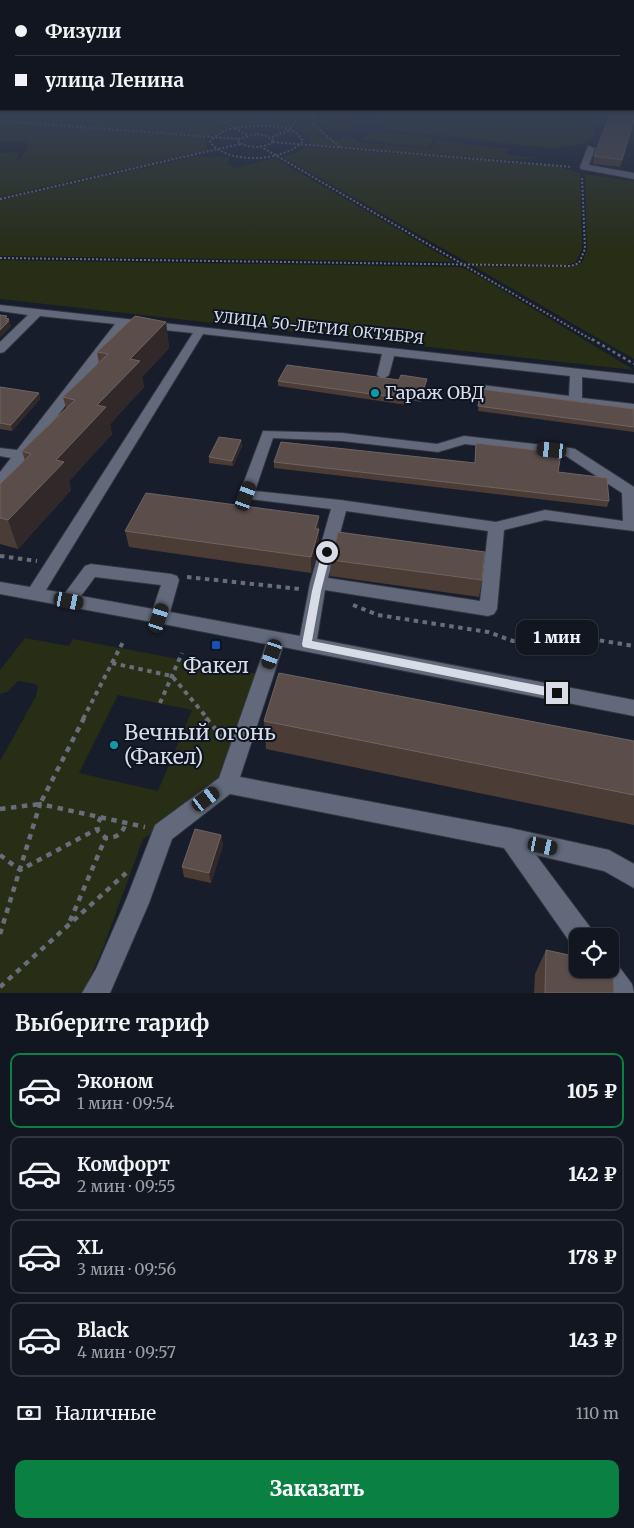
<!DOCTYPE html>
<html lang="ru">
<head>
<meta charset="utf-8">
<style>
  :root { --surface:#111620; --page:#1a1f29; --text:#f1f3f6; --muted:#9c9fa5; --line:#30353e; --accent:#0b8043 }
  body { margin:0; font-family:Merriweather,serif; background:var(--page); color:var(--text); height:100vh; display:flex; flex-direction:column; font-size:19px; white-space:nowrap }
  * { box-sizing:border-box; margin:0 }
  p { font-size:16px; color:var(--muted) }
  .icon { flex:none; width:28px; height:28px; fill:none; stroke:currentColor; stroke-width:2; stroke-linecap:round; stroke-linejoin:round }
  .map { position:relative; height:993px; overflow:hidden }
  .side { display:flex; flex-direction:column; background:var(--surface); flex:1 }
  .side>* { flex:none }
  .top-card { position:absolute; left:0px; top:0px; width:635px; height:110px; box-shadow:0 1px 4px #0004,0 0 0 1px var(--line); display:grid; align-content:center; height:110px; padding:0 15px; background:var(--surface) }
  .tools { position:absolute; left:569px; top:928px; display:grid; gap:10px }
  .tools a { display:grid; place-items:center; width:50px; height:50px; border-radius:10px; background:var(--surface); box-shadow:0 1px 4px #0004,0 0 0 1px var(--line); font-size:25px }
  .end { position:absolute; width:22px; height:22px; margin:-11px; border:6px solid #d7dce6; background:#111; box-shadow:0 0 0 2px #111 }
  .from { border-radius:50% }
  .bubble { position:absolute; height:35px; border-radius:10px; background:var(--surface); box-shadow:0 1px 4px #0004,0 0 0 1px var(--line); font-size:16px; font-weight:800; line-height:35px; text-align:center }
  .car { position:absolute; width:15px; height:30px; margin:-15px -8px; border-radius:6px; box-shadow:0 0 4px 1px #0007; background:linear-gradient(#222 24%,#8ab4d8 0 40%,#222 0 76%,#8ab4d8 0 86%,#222 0) }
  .top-card b { display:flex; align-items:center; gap:18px; height:48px; font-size:19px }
  .top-card b+b { border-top:1px solid var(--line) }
  .top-card i { width:12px; height:12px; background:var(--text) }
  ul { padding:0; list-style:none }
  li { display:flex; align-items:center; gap:15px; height:75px; margin:0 10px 8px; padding:0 5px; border:2px solid var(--line); border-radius:10px }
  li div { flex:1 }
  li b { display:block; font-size:19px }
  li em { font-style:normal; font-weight:800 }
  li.current { border-color:var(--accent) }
  li>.icon { width:45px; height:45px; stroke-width:1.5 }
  h2 { padding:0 15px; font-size:22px; line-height:60px }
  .pay { display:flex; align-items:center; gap:12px; height:55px; padding:0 15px; font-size:19px }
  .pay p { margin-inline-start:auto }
  .button { display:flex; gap:10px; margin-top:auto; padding:10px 15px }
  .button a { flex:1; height:58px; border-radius:10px; background:var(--accent); color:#fff; font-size:20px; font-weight:800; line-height:58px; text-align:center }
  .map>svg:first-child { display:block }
</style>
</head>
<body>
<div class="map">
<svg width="634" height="993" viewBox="0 0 634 993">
  <rect width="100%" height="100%" fill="#171d2b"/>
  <g fill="#282d16" fill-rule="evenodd">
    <path d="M 0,112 L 203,112 L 229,127 L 209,136 L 0,120 Z"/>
    <path d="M 212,112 L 273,112 L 295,118 L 288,127 L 259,124 L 236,126 Z"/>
    <path d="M 325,112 L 358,112 L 350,118 L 357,126 C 341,132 331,132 316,125 Z"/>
    <path d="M 372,112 L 532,112 L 574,119 L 590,126 L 595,133 L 593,138 L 582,144 L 550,148 L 390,130 L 372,121 L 370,116 Z"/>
    <path d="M 302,118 L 311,119 L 311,125 L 322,131 L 323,133 L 317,135 L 340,140 L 345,136 L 352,137 L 357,142 L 430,149 L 437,141 L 509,149 L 505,153 L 508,155 L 536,158 L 508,160 L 309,145 L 310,141 L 307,135 L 310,135 L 294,128 Z"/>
    <path d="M 0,121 L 207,138 L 205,144 L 209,150 L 0,197 L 0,153 L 20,152 L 16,159 L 21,159 L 30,142 L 0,142 Z"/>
    <path d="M 370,131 L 434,138 L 428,148 L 362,140 Z"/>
    <path d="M 307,147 L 555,166 L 580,173 L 582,249 L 576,262 L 567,265 L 470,264 L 283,157 L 296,153 Z"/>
    <path d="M 197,156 C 208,158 218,157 229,157 L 230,160 L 226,163 L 236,168 L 275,158 L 454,262 L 0,256 L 0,200 Z"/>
    <path d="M 585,174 L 634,181 L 634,359 L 473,266 L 571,267 L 582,263 L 587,249 Z"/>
    <path d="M 0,260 L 461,267 L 481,277 L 634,370 L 0,299 Z"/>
    <path d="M 25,638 L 69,646 L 73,639 L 257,674 L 223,772 L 206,799 L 143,839 L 103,948 L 83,993 L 0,993 L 0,761 L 36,696 L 38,687 L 36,684 L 18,681 L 7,692 L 0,694 L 0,670 ZM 118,695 L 192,710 L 158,791 L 79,773 Z"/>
  </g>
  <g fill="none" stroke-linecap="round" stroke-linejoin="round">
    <g stroke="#323641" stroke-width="2">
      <g id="minor">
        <path d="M 588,146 L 595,148 L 589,165 L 634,173 L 634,179 L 581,169 L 580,167 Z"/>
        <path d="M 0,305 L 634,375 L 634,383 L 582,377 L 582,398 L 634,404 L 634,412 L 482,393 L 476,389 L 482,385 L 569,396 L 570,376 L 394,356 L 389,375 L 383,379 L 377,375 L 382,354 L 203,334 L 46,590 L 65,593 L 85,566 L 91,564 L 171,574 L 177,576 L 179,580 L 170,612 L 300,636 L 310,583 L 331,509 L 241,498 L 239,495 L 263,431 L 342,433 L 437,444 L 464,436 L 570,448 L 575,449 L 634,487 L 634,531 L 545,520 L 504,530 L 497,609 L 494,614 L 488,616 L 325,590 L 317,639 L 634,700 L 634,716 L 283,647 L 240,777 L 510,828 L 609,850 L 634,864 L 634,888 L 604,871 L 536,855 L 590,927 L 593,936 L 578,936 L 578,947 L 572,945 L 504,848 L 230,794 L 172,839 L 149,903 L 110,993 L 82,993 L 96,969 L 126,900 L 155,825 L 219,778 L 266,644 L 163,624 L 159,626 L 152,622 L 0,594 L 0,582 L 30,587 L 193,333 L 126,326 L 5,485 L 0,487 L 0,472 L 11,458 L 0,456 L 0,448 L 17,450 L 115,324 L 40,316 L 4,352 L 0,353 L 0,342 L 28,315 L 0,311 ZM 273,438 L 342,441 L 438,452 L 465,444 L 566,456 L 622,493 L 623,521 L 545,510 L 496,522 L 340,500 L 255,491 ZM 346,511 L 488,531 L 480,601 L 328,578 ZM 95,577 L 161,585 L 153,609 L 81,596 Z"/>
        <path d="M 610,959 L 614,960 L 632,984 L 634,993 L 608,993 L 596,978 L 593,969 L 610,969 Z"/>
      </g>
    </g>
    <g stroke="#686d7a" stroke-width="2" stroke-dasharray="2 2" stroke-linecap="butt">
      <path d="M 207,112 L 247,135"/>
      <path d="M 279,112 L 314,118 L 318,112"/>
      <path d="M 314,118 L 313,125 C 324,131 330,141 341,147"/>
      <path d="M 0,121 L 238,139"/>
      <path d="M 257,126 C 274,126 293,125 303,141 C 285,162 227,165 210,142 C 221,127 240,127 257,126 Z"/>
      <path d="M 257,134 L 267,136 L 274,141 C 263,149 251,148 239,143 L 238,139 Z"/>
      <path d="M 272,137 L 288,131 L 299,117"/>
      <path d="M 273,142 L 572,167"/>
      <path d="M 260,146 L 594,341"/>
      <path d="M 0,199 L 240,144"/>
      <path d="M 0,258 L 571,266 L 579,263 L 585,249 L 582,177"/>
    </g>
    <path stroke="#686d7a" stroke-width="2.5" stroke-dasharray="3 3" stroke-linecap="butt" d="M 592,339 L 634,364"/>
    <g stroke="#686d7a" stroke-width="4" stroke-dasharray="4.5 4.5" stroke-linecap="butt">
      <path d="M 0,556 L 37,561"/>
      <path d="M 187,577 L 300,589"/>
      <path d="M 353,605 L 378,615 L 488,632 L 513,641 L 579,637 L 634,646"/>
      <path d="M 112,663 L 123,642"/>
      <path d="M 160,703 L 182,653"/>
      <path d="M 83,719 L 112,663 L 172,676 L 208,719"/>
    </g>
    <g stroke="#686d7a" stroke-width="4.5" stroke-dasharray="5.5 5.5" stroke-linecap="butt">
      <path d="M 206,718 L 224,739"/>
      <path d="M 0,809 L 40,804 L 84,718"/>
      <path d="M 101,817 L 97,825 L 98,831 L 106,838 C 118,838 123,833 126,822"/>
      <path d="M 0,855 L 20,870 L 97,829"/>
      <path d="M 70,921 L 105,839"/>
      <path d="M 0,934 L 40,804 L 145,827"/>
      <path d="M 0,987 L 126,873"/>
    </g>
    <use href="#minor" fill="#62697b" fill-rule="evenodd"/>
  </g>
  <g fill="#4c3c36">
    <path d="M 633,124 L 620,167 L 593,164 L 594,156 Z"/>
    <path d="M 166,322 L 169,348 L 142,377 L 144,387 L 110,424 L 112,434 L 69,481 L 71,490 L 18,549 L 0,544 L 0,484 L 25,460 L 22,451 L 66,408 L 63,397 L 99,363 L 97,352 Z"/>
    <path d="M 427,379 L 426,384 L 421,402 L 409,400 L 407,405 L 278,386 L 278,381 L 399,380 Z"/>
    <path d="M 0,387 L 39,393 L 40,399 L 12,431 L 0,429 Z"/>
    <path d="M 481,389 L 634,409 L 634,432 L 478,411 Z"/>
    <path d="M 241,440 L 242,446 L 233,466 L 209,463 L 209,457 Z"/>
    <path d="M 274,462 L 474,463 L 558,472 L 609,501 L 607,507 L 274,468 Z"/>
    <path d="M 319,516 L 319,546 L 311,573 L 129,547 L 125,531 Z"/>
    <path d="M 331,560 L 482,580 L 479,597 L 330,576 Z"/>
    <path d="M 264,721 L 634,741 L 634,825 L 266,749 Z"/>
    <path d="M 221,835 L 223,845 L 211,883 L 184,877 L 182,867 Z"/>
    <path d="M 546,950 L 614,993 L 534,993 L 535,974 Z"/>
  </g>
  <g fill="#31282a">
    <path d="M 7,316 L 8,320 L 9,319 L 11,327 L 0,338 L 0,330 L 5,318 Z"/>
    <path d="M 166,322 L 169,348 L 142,377 L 144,387 L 110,424 L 112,434 L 69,481 L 71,490 L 18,549 L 8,520 L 56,460 L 97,405 L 130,359 Z"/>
    <path d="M 427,379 L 426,384 L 421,402 L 421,396 Z"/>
    <path d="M 39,393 L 40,399 L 12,431 L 11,425 Z"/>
    <path d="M 241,440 L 242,446 L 233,466 L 232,461 Z"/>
    <path d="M 319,516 L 319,546 L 311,573 L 311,557 L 315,529 Z"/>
    <path d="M 221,835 L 223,845 L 211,883 L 209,873 Z"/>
  </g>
  <g fill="#5b4d49" stroke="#6f6462">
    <path d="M 610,114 L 634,116 L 634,120 L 622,160 L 594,156 Z"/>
    <path d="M 0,315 L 7,316 L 5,318 L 9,319 L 6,321 L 9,321 L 0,330 Z"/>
    <path d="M 135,316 L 166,322 L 130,359 L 140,361 L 97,405 L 106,407 L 56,460 L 64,462 L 8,520 L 0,518 L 0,484 L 31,454 L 22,451 L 75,400 L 63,397 L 108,354 L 97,352 Z"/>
    <path d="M 287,365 L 399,380 L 401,375 L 427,379 L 421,396 L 409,395 L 407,399 L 278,381 Z"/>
    <path d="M 0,387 L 39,393 L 11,425 L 0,423 Z"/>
    <path d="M 481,389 L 634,409 L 634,427 L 478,406 Z"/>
    <path d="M 219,437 L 241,440 L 232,461 L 209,457 Z"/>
    <path d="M 281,442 L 475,463 L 476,443 L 561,453 L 558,472 L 607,478 L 609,501 L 274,462 Z"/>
    <path d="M 146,493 L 319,516 L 315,529 L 319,529 L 311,557 L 125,531 Z"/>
    <path d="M 338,532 L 485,552 L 482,580 L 331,560 Z"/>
    <path d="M 279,673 L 634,741 L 634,795 L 264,721 Z"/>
    <path d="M 195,829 L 221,835 L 209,873 L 182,867 Z"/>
    <path d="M 546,950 L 578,957 L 578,969 L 610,969 L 610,965 L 613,966 L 614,993 L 545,993 Z"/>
  </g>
  <linearGradient id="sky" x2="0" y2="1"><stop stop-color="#0d1018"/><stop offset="0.45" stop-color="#364055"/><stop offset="1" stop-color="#364055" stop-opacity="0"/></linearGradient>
  <rect width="634" height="251" fill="url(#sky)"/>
  <path fill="#d7dce6" d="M 327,549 L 331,552 L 321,591 L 312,641 L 557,689 L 561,690 L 562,693 L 561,696 L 557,698 L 303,647 L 302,644 L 312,591 L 322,552 Z"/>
  <g fill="#0f9aa8" stroke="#0e1421" stroke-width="2">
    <circle cx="375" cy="393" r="5"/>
    <circle cx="114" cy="745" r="5"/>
  </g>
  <rect fill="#1a4fb4" stroke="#0e1421" stroke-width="2" x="211" y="640" width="10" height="10" rx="2.5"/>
  <g text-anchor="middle" stroke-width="4" stroke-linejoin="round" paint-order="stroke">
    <g font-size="15" fill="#d7dce6" stroke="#0e1421">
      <text transform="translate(319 328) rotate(6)" y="5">УЛИЦА 50-ЛЕТИЯ ОКТЯБРЯ</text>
    </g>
    <g font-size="18" fill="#d7dce6" stroke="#0e1421" text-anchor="start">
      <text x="385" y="399">Гараж ОВД</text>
    </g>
    <g font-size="21" fill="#d7dce6" stroke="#0e1421">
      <text x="216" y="673">Факел</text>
      <text x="124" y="740" text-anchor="start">Вечный огонь<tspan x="124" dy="24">(Факел)</tspan></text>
    </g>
  </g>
</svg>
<div class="tools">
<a><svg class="icon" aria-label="locate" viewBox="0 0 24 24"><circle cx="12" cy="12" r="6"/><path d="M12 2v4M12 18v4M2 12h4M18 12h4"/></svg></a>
</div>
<i class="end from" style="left:327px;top:552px"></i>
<i class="end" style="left:557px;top:693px"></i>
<div class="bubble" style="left:516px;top:620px;width:82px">1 мин</div>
<i class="car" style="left:552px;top:450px;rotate:276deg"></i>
<i class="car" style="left:246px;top:496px;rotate:20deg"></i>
<i class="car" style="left:69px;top:601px;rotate:101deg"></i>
<i class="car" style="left:159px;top:618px;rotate:18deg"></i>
<i class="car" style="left:272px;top:654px;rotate:199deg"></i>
<i class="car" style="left:206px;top:799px;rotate:53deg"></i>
<i class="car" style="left:543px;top:846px;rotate:102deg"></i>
<div class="top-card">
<b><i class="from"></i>Физули</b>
<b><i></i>улица Ленина</b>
</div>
</div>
<section class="side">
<h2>Выберите тариф</h2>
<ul>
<li class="current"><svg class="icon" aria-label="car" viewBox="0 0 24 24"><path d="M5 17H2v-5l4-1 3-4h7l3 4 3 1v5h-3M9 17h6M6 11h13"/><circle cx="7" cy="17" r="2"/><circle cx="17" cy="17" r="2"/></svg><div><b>Эконом</b><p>1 мин · 09:54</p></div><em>105 ₽</em></li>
<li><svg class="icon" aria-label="car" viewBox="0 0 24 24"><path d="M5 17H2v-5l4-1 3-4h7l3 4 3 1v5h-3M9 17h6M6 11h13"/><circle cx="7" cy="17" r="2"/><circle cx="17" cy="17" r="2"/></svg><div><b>Комфорт</b><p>2 мин · 09:55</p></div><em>142 ₽</em></li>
<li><svg class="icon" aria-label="car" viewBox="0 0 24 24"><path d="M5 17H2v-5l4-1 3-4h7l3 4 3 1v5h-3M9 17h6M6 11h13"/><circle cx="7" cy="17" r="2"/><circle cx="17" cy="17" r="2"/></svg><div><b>XL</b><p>3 мин · 09:56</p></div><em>178 ₽</em></li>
<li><svg class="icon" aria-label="car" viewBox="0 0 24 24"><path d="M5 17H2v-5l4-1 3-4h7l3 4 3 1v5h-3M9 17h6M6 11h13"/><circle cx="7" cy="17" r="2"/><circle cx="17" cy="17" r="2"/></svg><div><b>Black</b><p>4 мин · 09:57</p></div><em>143 ₽</em></li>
</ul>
<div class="pay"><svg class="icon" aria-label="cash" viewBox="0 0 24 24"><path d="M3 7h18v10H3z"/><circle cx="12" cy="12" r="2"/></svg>Наличные<p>110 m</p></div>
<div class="button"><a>Заказать</a></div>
</section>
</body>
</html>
